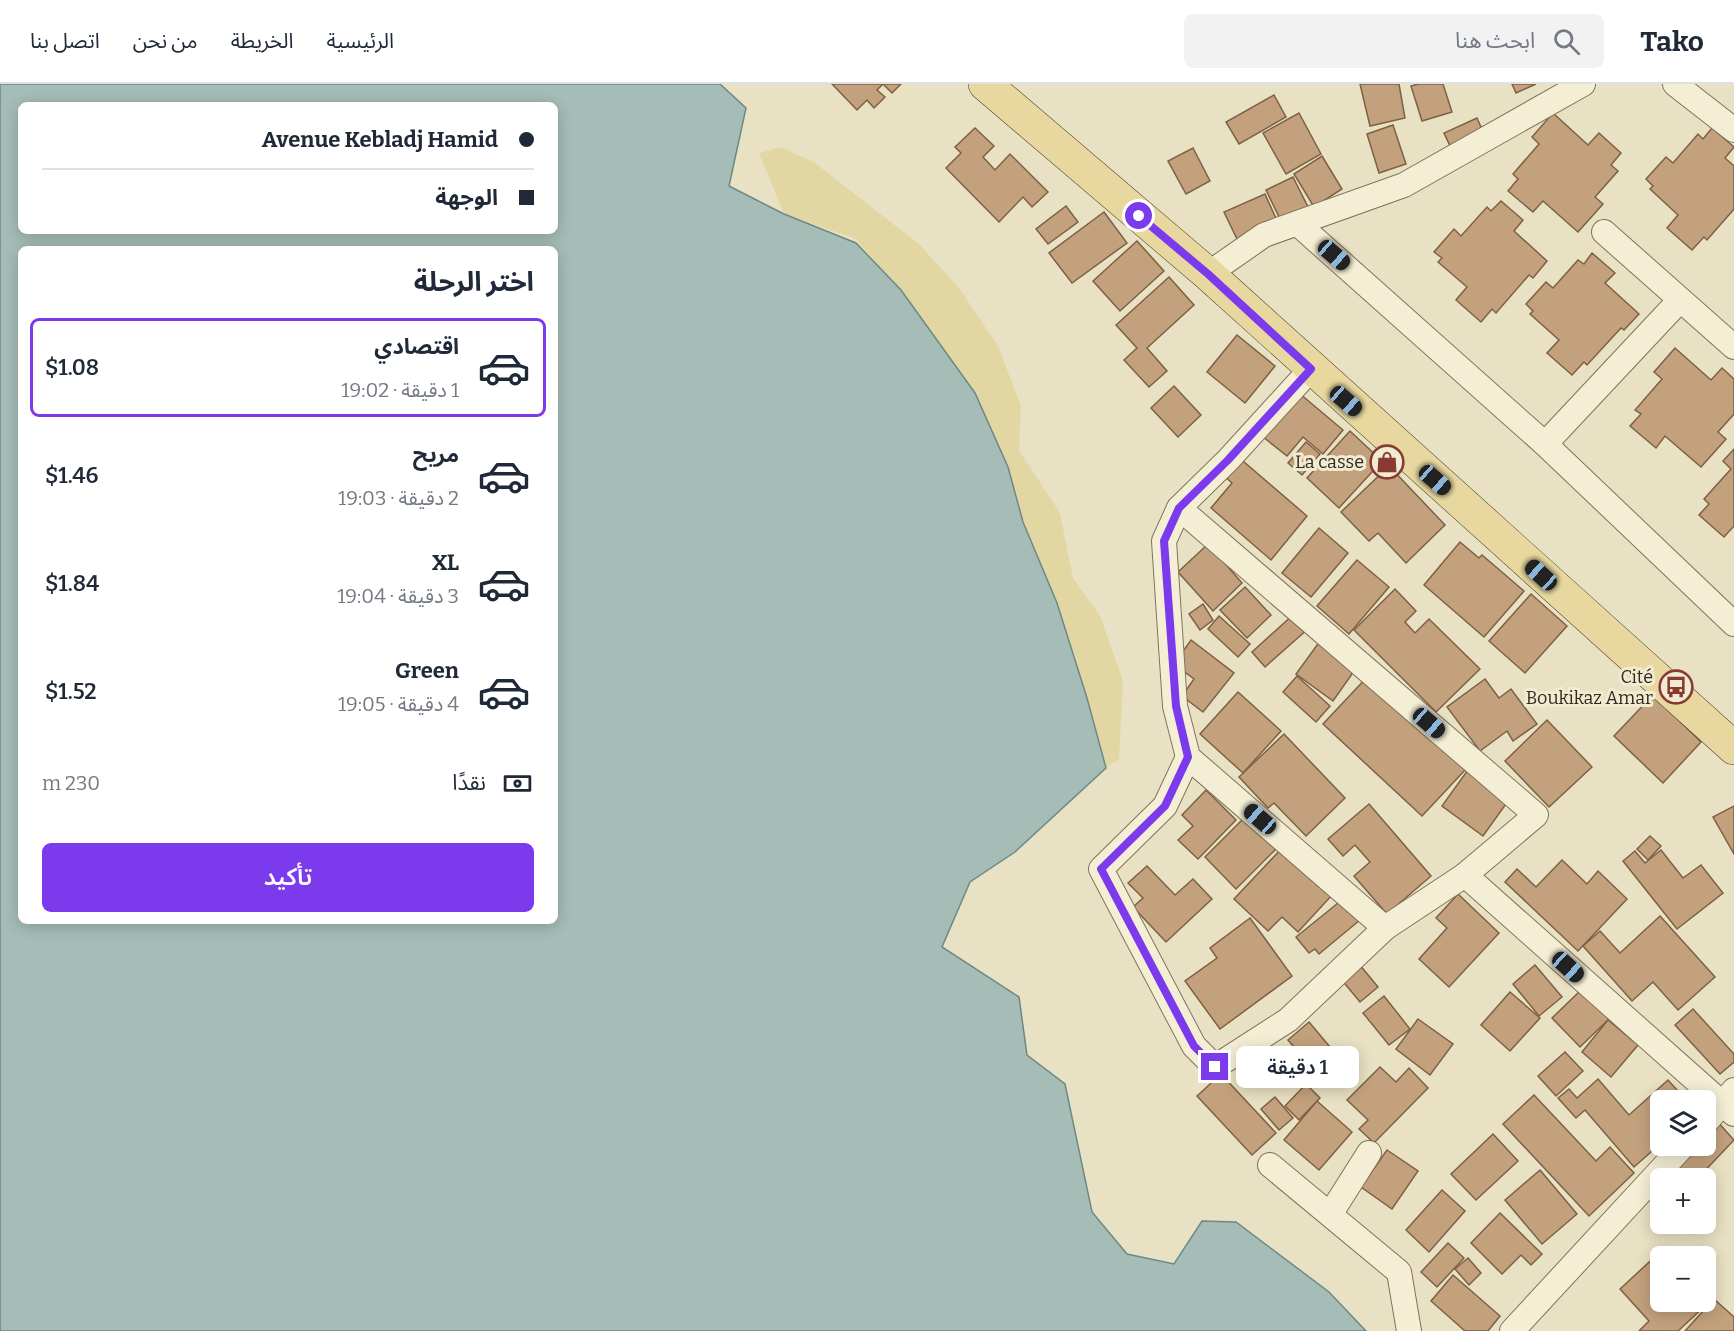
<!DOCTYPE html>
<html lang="ar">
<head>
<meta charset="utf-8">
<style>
  :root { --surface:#fff; --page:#f2f2f3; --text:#1f2937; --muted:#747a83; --line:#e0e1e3; --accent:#7c3aed }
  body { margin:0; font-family:Bitter,"Noto Sans Arabic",serif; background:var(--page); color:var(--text); direction:rtl; height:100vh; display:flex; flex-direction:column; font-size:22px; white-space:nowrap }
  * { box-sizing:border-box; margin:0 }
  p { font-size:20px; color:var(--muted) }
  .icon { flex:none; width:33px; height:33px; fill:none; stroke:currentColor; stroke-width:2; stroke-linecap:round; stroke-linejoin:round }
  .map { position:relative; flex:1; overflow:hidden; direction:ltr }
  .panel { position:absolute; left:18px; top:162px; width:540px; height:678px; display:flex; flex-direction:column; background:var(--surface); border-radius:9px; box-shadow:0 3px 15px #0003; direction:rtl }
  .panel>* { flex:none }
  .top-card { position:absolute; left:18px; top:18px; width:540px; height:132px; border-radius:9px; box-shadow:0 3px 15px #0003; direction:rtl; display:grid; align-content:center; height:132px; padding:0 24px; background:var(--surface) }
  .buttons { position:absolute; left:1650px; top:1006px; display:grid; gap:12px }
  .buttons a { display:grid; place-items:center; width:66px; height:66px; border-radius:9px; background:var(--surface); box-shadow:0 3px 15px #0003; font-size:30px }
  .end { position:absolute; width:27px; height:27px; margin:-14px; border:8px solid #7c3aed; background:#fff; box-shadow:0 0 0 3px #fff }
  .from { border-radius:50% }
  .bubble { position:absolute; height:42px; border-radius:9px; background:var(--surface); box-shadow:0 3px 15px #0003; font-size:20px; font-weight:600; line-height:42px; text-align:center; direction:rtl }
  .car { position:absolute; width:18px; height:36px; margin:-18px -9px; border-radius:8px; box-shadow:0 0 4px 2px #0007; background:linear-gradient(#222 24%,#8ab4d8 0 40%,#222 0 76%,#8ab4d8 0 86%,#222 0) }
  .top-card b { display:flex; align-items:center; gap:21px; height:57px; font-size:22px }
  .top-card b+b { border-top:2px solid var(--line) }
  .top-card i { width:15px; height:15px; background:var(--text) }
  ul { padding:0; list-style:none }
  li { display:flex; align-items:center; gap:18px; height:99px; margin:0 12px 9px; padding:0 12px; border:3px solid transparent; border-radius:9px }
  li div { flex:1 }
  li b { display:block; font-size:22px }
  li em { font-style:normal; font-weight:600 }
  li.on { border-color:var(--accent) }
  li>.icon { width:54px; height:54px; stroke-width:1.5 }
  h2 { padding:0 24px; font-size:27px; line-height:72px }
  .pay { display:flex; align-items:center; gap:15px; height:66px; padding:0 24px; font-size:22px }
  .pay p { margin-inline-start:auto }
  .action { display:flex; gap:12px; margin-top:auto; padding:12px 24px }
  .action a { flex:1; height:69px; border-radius:9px; background:var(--accent); color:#fff; font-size:24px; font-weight:600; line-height:69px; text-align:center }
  header { display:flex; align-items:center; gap:36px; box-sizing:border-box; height:84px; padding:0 30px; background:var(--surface); border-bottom:2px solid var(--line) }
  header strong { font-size:28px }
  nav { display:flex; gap:33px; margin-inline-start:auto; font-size:21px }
  .search { width:420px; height:54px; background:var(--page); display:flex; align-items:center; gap:15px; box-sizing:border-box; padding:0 21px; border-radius:9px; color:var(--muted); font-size:22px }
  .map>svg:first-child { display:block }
</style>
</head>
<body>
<header>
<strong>Tako</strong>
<div class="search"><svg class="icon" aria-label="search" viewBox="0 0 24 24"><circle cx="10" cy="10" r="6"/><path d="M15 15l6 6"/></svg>ابحث هنا</div>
<nav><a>الرئيسية</a><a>الخريطة</a><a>من نحن</a><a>اتصل بنا</a></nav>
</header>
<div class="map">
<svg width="1734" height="1247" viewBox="0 0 1734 1247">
  <rect width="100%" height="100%" fill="#e9e1c3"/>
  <path fill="#e2d7a3" d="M 781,63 L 815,79 L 919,160 L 959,204 L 998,262 L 1021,322 L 1019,366 L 1060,429 L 1073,494 L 1100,532 L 1123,597 L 1119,675 L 1106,684 L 1087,614 L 1023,438 L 1008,383 L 975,309 L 932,249 L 856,155 L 784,130 L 759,69 Z"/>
  <path fill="#a5bcb7" stroke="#6d8985" stroke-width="1.5" fill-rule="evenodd" d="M 0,0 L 720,0 L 746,24 L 729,102 L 784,130 L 856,159 L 901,206 L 975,309 L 1008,383 L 1023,438 L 1057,519 L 1087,614 L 1106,684 L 1015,768 L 970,798 L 942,863 L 1019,913 L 1027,971 L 1065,1000 L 1092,1128 L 1127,1170 L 1174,1180 L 1202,1137 L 1236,1138 L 1329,1208 L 1366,1247 L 0,1247 ZM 21,21 L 555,21 L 555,147 L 21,147 ZM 21,165 L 555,165 L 555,837 L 21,837 Z"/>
  <g fill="#c3a17d" stroke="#7d6144" stroke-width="1.5">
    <path d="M 832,0 L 901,0 L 892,9 L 883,0 L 877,6 L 885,13 L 874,24 L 867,16 L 857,26 Z"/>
    <path d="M 1360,0 L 1399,0 L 1405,34 L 1370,42 Z"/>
    <path d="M 1418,0 L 1443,0 L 1452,28 L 1422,37 L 1411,2 Z"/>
    <path d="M 1512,0 L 1536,0 L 1516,9 Z"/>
    <path d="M 1274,11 L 1286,33 L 1239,60 L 1226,38 Z"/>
    <path d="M 1299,29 L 1321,70 L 1286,90 L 1263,49 Z"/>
    <path d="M 1553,29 L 1588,61 L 1599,49 L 1621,69 L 1611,81 L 1618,87 L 1595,113 L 1603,120 L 1578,148 L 1543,117 L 1533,128 L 1508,107 L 1518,95 L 1513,90 L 1539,60 L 1532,53 Z"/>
    <path d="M 1477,34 L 1485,52 L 1452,66 L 1444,49 Z"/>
    <path d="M 1393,41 L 1406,80 L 1379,89 L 1367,50 Z"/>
    <path d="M 975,44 L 994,62 L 983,73 L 995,86 L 1010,70 L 1048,108 L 1032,123 L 1023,113 L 999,138 L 946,84 L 961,69 L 955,63 Z"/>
    <path d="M 1712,44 L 1734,63 L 1725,74 L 1734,82 L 1734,125 L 1707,156 L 1704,153 L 1692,166 L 1667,144 L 1678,131 L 1650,105 L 1653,102 L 1646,95 L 1666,73 L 1673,79 L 1698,50 L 1703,55 Z"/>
    <path d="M 1193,64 L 1210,97 L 1186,110 L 1168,77 Z"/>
    <path d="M 1322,72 L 1342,105 L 1314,123 L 1294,90 Z"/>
    <path d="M 1293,93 L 1308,123 L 1281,137 L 1266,106 Z"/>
    <path d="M 1265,110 L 1278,139 L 1238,157 L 1224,128 Z"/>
    <path d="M 1501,117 L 1523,136 L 1514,147 L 1547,177 L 1533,194 L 1529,191 L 1496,229 L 1492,225 L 1481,238 L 1456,216 L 1467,203 L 1438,178 L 1442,174 L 1434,168 L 1454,145 L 1461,152 L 1487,123 L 1491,127 Z"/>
    <path d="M 1066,122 L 1078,138 L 1048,160 L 1036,145 Z"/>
    <path d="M 1104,128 L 1127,159 L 1072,199 L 1049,169 Z"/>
    <path d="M 1137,157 L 1164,187 L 1120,227 L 1093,197 Z"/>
    <path d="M 1592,169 L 1615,189 L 1605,199 L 1639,230 L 1624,246 L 1621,244 L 1587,281 L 1584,278 L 1572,291 L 1547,269 L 1559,256 L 1530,230 L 1533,227 L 1526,220 L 1546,198 L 1553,204 L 1578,176 L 1584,180 Z"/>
    <path d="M 1169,193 L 1194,221 L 1147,264 L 1167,287 L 1149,303 L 1124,276 L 1137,264 L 1116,241 Z"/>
    <path d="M 1237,251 L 1275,282 L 1245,319 L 1207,288 Z"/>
    <path d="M 1675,264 L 1711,296 L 1722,284 L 1734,295 L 1734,330 L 1718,348 L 1726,355 L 1701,383 L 1665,352 L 1656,364 L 1630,342 L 1641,330 L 1635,326 L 1662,295 L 1654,288 Z"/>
    <path d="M 1174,302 L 1201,331 L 1178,353 L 1151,324 Z"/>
    <path d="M 1299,309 L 1343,346 L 1323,370 L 1303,353 L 1287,372 L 1263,353 Z"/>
    <path d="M 1350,347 L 1382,377 L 1339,424 L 1307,394 Z"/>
    <path d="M 1306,358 L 1320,370 L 1302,391 L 1288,379 Z"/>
    <path d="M 1734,365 L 1734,442 L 1724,453 L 1699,431 L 1709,420 L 1704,415 L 1731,385 L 1723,377 Z"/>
    <path d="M 1236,371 L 1307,432 L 1271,476 L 1211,424 L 1232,399 L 1221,389 Z"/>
    <path d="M 1389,382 L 1445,441 L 1406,479 L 1378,449 L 1369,457 L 1341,428 Z"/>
    <path d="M 1319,444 L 1348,469 L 1311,513 L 1282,489 Z"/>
    <path d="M 1460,458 L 1479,474 L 1482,471 L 1524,507 L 1484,553 L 1424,501 Z"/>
    <path d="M 1208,460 L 1242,499 L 1213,527 L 1178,488 Z"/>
    <path d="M 1357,476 L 1389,503 L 1349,550 L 1317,522 Z"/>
    <path d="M 1245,503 L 1271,531 L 1247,554 L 1220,526 Z"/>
    <path d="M 1395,505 L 1416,527 L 1405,538 L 1415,549 L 1429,535 L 1480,585 L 1436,628 L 1354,546 Z"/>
    <path d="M 1531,510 L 1567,542 L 1525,589 L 1489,557 Z"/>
    <path d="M 1203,520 L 1213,536 L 1200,546 L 1189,530 Z"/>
    <path d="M 1295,529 L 1309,544 L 1265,583 L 1252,568 Z"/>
    <path d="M 1219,532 L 1250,560 L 1238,573 L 1208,545 Z"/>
    <path d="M 1191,556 L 1234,589 L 1203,628 L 1182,612 L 1194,595 L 1174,580 Z"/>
    <path d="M 1320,557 L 1357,583 L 1333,617 L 1296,590 Z"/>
    <path d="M 1369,591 L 1466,685 L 1422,732 L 1323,640 Z"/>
    <path d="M 1297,592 L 1330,622 L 1316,638 L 1283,608 Z"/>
    <path d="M 1485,595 L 1499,614 L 1511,605 L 1537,640 L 1513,657 L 1507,647 L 1480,667 L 1447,623 Z"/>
    <path d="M 1238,608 L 1281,647 L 1243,689 L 1200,650 Z"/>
    <path d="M 1653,611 L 1701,658 L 1663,699 L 1614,652 Z"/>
    <path d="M 1547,636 L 1592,683 L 1549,723 L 1505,677 Z"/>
    <path d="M 1284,650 L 1345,714 L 1306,752 L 1274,719 L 1268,724 L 1239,693 Z"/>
    <path d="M 1470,683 L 1511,713 L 1483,752 L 1442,722 Z"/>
    <path d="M 1206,706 L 1236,736 L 1198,775 L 1178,756 L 1193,742 L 1182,731 Z"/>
    <path d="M 1369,720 L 1431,792 L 1387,830 L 1354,792 L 1370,778 L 1355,761 L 1343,772 L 1328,755 Z"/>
    <path d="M 1734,722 L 1734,770 L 1713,733 Z"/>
    <path d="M 1248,730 L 1279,762 L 1236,805 L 1205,773 Z"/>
    <path d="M 1650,752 L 1661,762 L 1648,776 L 1637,765 Z"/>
    <path d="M 1283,763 L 1333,810 L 1298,848 L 1282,833 L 1268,847 L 1234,815 Z"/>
    <path d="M 1661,766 L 1683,794 L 1701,781 L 1723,809 L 1677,845 L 1623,777 L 1635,767 L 1645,779 Z"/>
    <path d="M 1562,776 L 1587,800 L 1598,787 L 1627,815 L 1578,867 L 1505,798 L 1517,785 L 1536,803 Z"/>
    <path d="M 1147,782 L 1175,811 L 1193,795 L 1212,815 L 1166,858 L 1133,823 L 1143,814 L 1128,799 Z"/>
    <path d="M 1458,810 L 1499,849 L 1449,903 L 1419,875 L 1447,844 L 1436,834 Z"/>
    <path d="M 1343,815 L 1360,836 L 1319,870 L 1315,865 L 1309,869 L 1296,853 Z"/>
    <path d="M 1660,832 L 1715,893 L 1678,926 L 1653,898 L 1632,917 L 1583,862 L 1600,847 L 1620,869 Z"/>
    <path d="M 1250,834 L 1292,892 L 1220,945 L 1185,897 L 1217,874 L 1210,864 Z"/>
    <path d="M 1359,880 L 1378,903 L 1360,918 L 1341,895 Z"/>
    <path d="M 1535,881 L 1562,913 L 1539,932 L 1513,900 Z"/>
    <path d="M 1581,906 L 1609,935 L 1580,963 L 1552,934 Z"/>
    <path d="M 1510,908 L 1540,934 L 1510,967 L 1481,941 Z"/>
    <path d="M 1384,912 L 1410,945 L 1389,961 L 1363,929 Z"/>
    <path d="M 1693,925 L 1734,970 L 1734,978 L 1720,990 L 1675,941 Z"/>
    <path d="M 1418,935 L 1453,960 L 1430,991 L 1396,965 Z"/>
    <path d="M 1608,936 L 1638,961 L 1611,993 L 1582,968 Z"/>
    <path d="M 1309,938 L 1335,969 L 1314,987 L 1288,956 Z"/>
    <path d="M 1565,968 L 1583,987 L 1556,1012 L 1538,992 Z"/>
    <path d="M 1380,983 L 1396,998 L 1409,984 L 1428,1004 L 1374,1059 L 1359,1045 L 1368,1036 L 1347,1016 Z"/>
    <path d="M 1221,990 L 1276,1049 L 1252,1071 L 1197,1012 Z"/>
    <path d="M 1598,995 L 1629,1031 L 1668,996 L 1687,1017 L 1660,1017 L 1660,1060 L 1634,1083 L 1585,1026 L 1576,1034 L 1558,1014 L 1569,1005 L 1577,1014 Z"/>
    <path d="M 1306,1000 L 1320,1014 L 1299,1036 L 1285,1022 Z"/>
    <path d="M 1534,1011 L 1596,1077 L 1610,1063 L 1634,1089 L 1589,1132 L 1503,1040 Z"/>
    <path d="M 1275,1013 L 1293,1034 L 1279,1046 L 1261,1025 Z"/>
    <path d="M 1317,1017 L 1352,1048 L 1319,1086 L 1284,1056 Z"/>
    <path d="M 1716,1036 L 1734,1056 L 1697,1095 L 1662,1095 L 1692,1062 L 1706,1062 L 1706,1048 Z"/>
    <path d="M 1493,1050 L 1518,1077 L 1476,1116 L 1451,1090 Z"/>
    <path d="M 1387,1066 L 1418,1087 L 1392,1125 L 1361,1103 Z"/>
    <path d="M 1540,1086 L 1577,1130 L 1542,1160 L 1505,1116 Z"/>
    <path d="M 1442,1106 L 1465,1127 L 1429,1168 L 1406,1146 Z"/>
    <path d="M 1500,1129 L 1542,1170 L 1531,1181 L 1521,1171 L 1502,1190 L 1471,1159 Z"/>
    <path d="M 1448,1159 L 1464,1174 L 1437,1203 L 1421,1188 Z"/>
    <path d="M 1660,1168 L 1664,1173 L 1660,1173 L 1660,1218 L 1707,1220 L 1678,1247 L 1639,1247 L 1649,1237 L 1620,1205 Z"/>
    <path d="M 1468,1174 L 1481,1189 L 1469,1201 L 1455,1185 Z"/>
    <path d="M 1453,1191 L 1500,1232 L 1488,1247 L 1465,1247 L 1431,1217 Z"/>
    <path d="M 1714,1215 L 1734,1233 L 1734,1247 L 1685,1247 Z"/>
  </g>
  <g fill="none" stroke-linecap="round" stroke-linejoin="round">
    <g stroke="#81735c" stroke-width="26">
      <g id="street">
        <path d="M 1675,0 L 1734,46"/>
        <path d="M 1298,140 L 1545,360 L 1734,540"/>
        <path d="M 1604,148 L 1734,263"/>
        <path d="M 1208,190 L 1264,151 L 1404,101 L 1583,0"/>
        <path d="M 1311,285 L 1228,376 L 1179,424 L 1164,457 L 1175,622 L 1188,673 L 1385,844"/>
        <path d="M 1545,360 L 1680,216"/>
        <path d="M 1179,424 L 1536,731 L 1465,791 L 1385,844 L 1288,936 L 1215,983 L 1194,962 L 1101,785 L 1165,722 L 1188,673"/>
        <path d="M 1465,791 L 1734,1030"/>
        <path d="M 1706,1038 L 1734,1006"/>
        <path d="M 1270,1081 L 1399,1188 L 1409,1247"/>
        <path d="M 1331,1129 L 1369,1069"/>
        <path d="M 1512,1247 L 1683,1062"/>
      </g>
    </g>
    <g stroke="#4f4130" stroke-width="34">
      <path id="primary" d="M 985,0 L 1208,190 L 1734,664"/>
    </g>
    <use href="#street" stroke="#f4eed5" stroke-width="24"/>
    <use href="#primary" stroke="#e8d89f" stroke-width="33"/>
  </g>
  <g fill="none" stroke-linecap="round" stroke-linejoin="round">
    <path stroke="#7c3aed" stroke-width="8" d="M 1139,132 L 1208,190 L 1311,285 L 1228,376 L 1179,424 L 1164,457 L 1176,622 L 1188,673 L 1165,722 L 1101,785 L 1194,962 L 1215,983"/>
  </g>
  <defs>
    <g id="shop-ring" transform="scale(1.725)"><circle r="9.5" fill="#f1ebd2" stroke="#893b33" stroke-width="1.5"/><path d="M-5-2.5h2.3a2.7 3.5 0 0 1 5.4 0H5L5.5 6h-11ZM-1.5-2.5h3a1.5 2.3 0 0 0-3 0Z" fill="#893b33"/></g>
    <g id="bus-ring" transform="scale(1.725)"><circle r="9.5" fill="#f1ebd2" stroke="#893b33" stroke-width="1.5"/><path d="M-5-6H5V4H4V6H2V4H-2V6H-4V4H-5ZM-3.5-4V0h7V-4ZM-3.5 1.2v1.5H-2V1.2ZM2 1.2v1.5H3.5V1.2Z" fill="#893b33"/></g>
  </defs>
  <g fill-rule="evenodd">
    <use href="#shop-ring" x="1387" y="378"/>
    <use href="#bus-ring" x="1676" y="603"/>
  </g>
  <g text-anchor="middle" stroke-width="6" stroke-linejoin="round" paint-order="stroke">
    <g font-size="18" fill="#322a1e" stroke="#f1ebd2" text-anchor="end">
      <text x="1364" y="384">La casse</text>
      <text x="1653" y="599">Cité<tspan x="1653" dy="21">Boukikaz Amar</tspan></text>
    </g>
  </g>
</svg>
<div class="buttons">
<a><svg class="icon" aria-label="layers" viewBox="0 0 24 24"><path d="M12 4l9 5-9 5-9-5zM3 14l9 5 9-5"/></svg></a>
<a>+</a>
<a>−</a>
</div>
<i class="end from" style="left:1139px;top:132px"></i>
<i class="end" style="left:1215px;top:983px"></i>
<div class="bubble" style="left:1236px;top:962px;width:123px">1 دقيقة</div>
<i class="car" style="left:1334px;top:171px;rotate:131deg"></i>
<i class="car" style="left:1346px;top:317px;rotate:131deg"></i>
<i class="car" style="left:1435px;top:396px;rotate:131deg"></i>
<i class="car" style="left:1541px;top:491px;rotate:312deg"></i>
<i class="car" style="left:1429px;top:639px;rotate:131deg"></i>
<i class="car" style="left:1260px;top:735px;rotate:311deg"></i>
<i class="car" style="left:1568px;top:883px;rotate:132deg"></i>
<div class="top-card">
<b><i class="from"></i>Avenue Kebladj Hamid</b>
<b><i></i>الوجهة</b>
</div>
<section class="panel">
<h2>اختر الرحلة</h2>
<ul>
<li class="on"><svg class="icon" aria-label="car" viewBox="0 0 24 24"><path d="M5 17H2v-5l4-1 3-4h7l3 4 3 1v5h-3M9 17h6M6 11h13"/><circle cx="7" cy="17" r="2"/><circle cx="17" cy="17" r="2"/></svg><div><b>اقتصادي</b><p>1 دقيقة · 19:02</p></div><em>$1.08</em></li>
<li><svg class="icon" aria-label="car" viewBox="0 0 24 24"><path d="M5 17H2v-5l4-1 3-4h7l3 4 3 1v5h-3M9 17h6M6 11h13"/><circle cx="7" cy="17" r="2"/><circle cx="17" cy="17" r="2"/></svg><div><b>مريح</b><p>2 دقيقة · 19:03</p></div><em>$1.46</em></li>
<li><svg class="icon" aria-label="car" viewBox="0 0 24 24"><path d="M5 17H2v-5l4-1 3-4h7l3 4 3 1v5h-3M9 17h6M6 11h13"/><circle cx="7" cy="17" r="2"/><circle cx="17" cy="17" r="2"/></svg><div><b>XL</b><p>3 دقيقة · 19:04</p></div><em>$1.84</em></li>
<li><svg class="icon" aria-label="car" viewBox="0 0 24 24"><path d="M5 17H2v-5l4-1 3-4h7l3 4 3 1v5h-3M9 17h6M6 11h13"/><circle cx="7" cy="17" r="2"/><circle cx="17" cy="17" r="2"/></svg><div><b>Green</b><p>4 دقيقة · 19:05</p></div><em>$1.52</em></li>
</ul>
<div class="pay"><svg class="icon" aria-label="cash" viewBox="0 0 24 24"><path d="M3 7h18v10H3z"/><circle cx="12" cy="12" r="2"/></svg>نقدًا<p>230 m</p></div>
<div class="action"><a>تأكيد</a></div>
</section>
</div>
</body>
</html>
